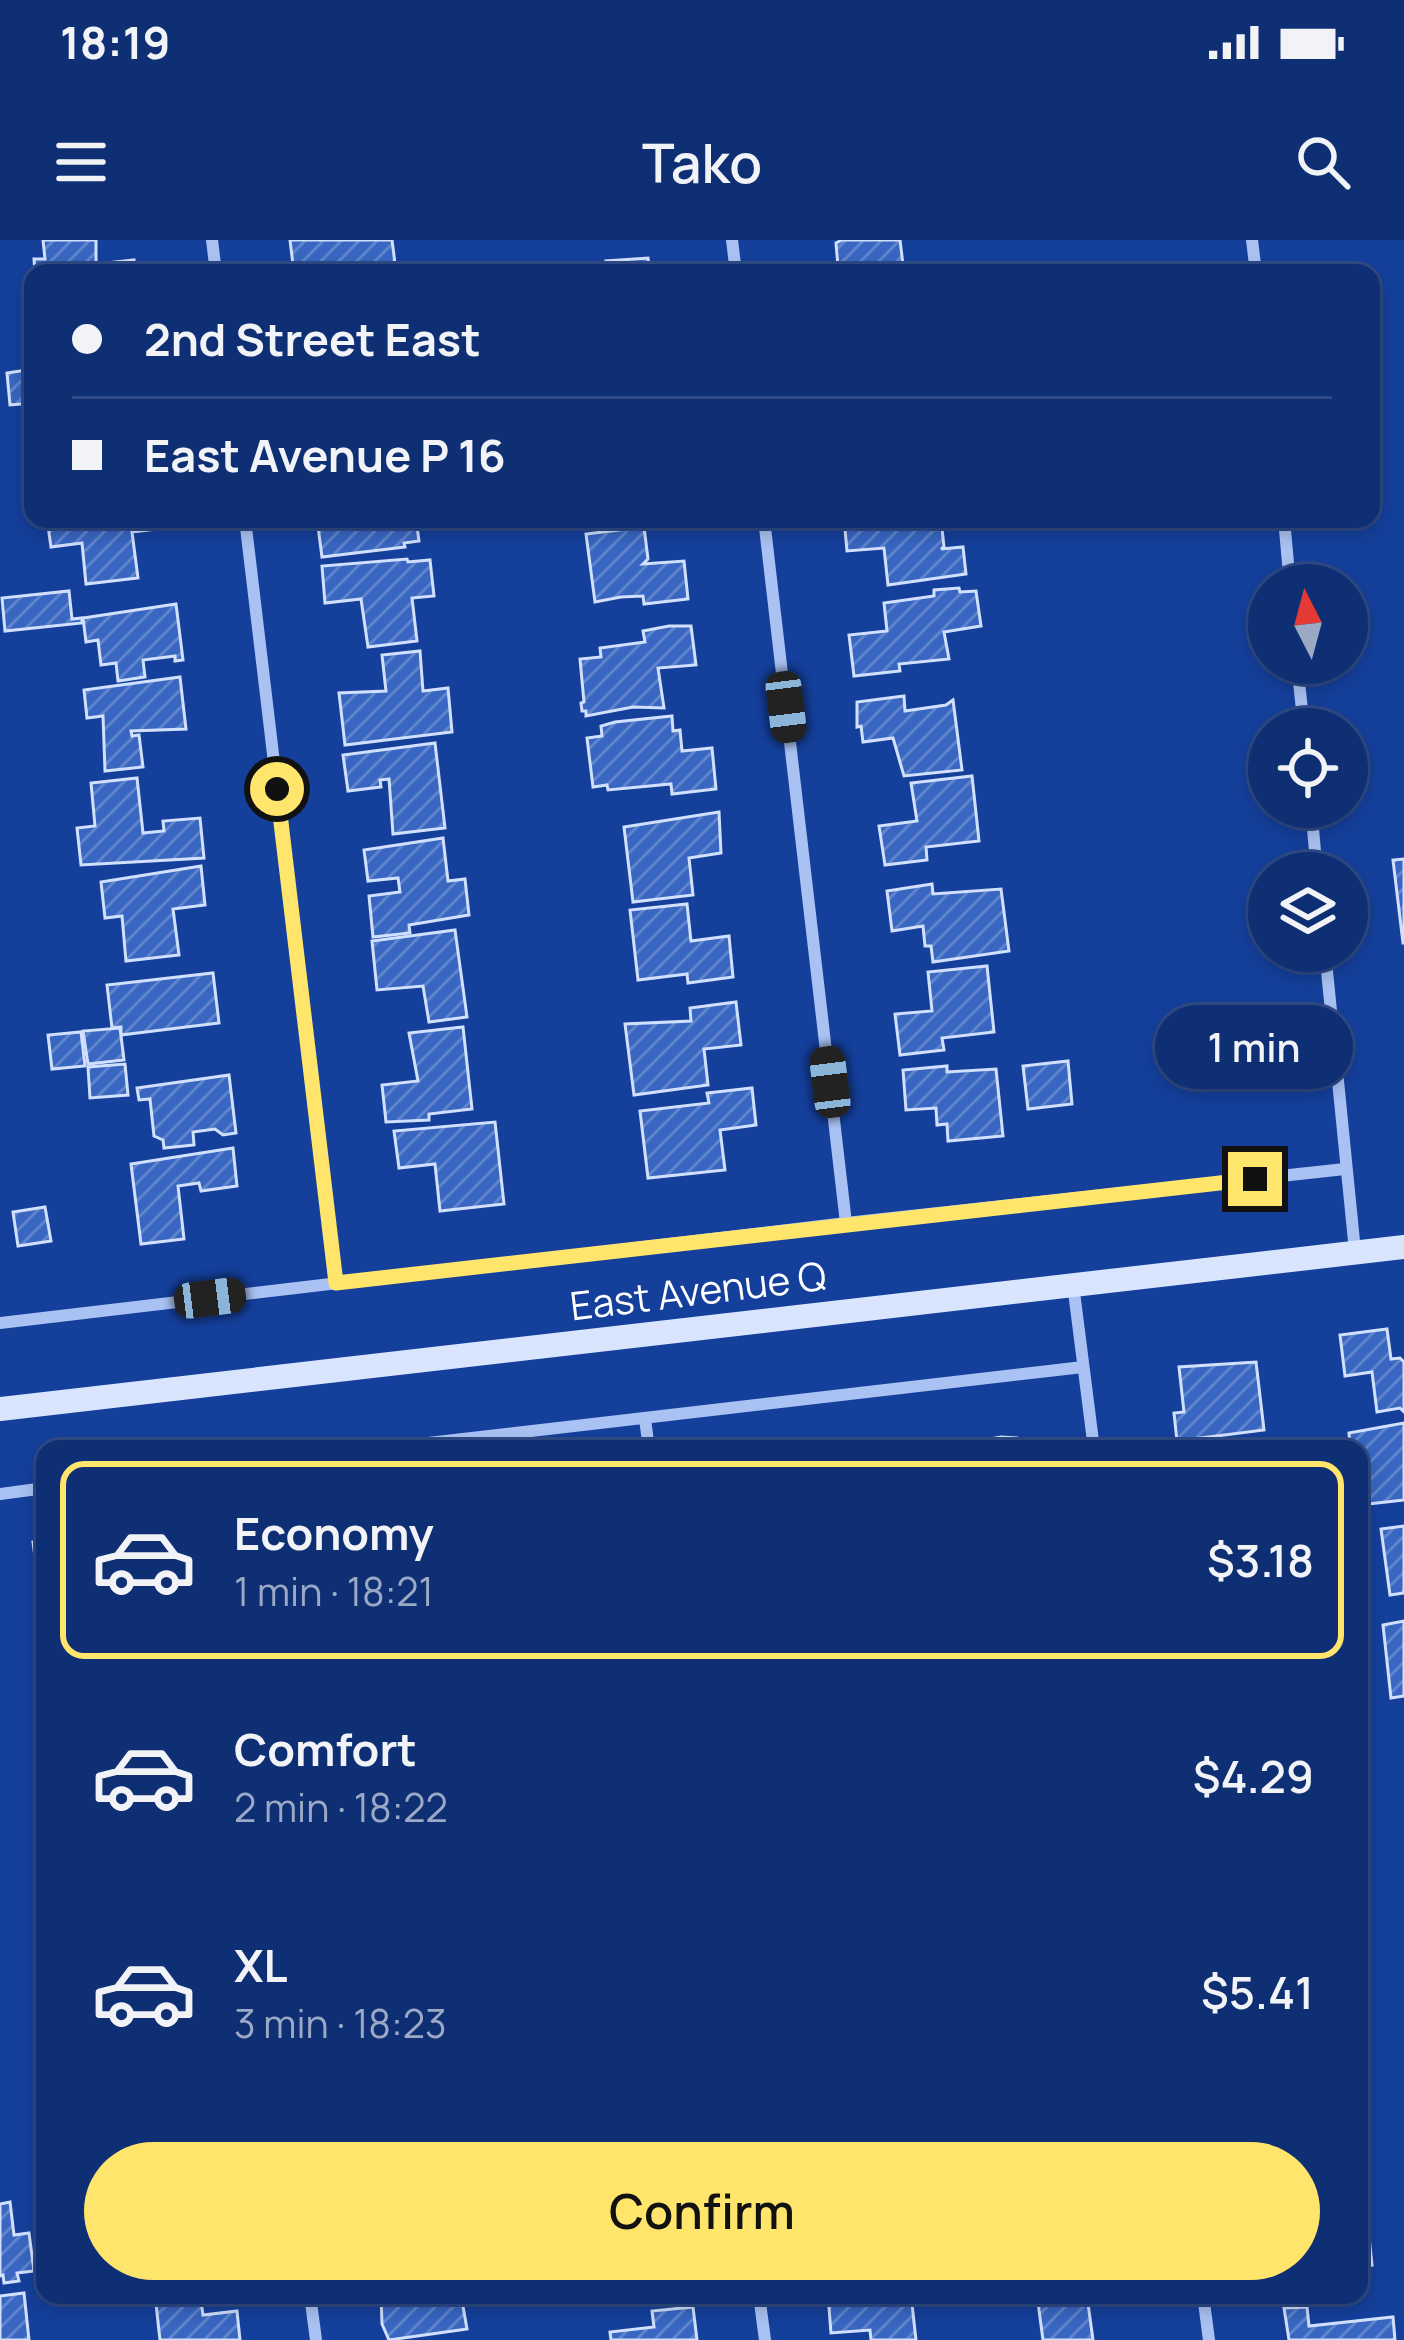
<!DOCTYPE html>
<html lang="en">
<head>
<meta charset="utf-8">
<style>
  :root { --surface:#0f2f74; --page:#1d3b7c; --text:#f1f3f6; --muted:#9ba9c5; --line:#2f4a86; --accent:#ffe56b }
  body { margin:0; font-family:Manrope,sans-serif; background:var(--page); color:var(--text); height:100vh; display:flex; flex-direction:column; font-size:45px; white-space:nowrap }
  * { box-sizing:border-box; margin:0 }
  p { font-size:39px; color:var(--muted) }
  .icon { flex:none; width:66px; height:66px; fill:none; stroke:currentColor; stroke-width:2; stroke-linecap:round; stroke-linejoin:round }
  .map { position:relative; flex:1; overflow:hidden }
  .side { position:absolute; left:36px; top:1200px; width:1332px; height:864px; display:flex; flex-direction:column; background:var(--surface); border-radius:24px; box-shadow:0 6px 18px #0003,0 0 0 3px var(--line) }
  .side>* { flex:none }
  .banner { position:absolute; left:24px; top:24px; width:1356px; height:264px; border-radius:24px; box-shadow:0 6px 18px #0003,0 0 0 3px var(--line); display:grid; align-content:center; height:264px; padding:0 48px; background:var(--surface) }
  .needle { width:78px; rotate:354deg }
  .fabs { position:absolute; left:1248px; top:324px; display:grid; gap:24px }
  .fabs a { display:grid; place-items:center; width:120px; height:120px; border-radius:50%; background:var(--surface); box-shadow:0 6px 18px #0003,0 0 0 3px var(--line); font-size:60px }
  .end { position:absolute; width:54px; height:54px; margin:-27px; border:15px solid #ffe56b; background:#111; box-shadow:0 0 0 6px #111 }
  .from { border-radius:50% }
  .bubble { position:absolute; height:84px; border-radius:42px; background:var(--surface); box-shadow:0 6px 18px #0003,0 0 0 3px var(--line); font-size:39px; font-weight:600; line-height:84px; text-align:center }
  .car { position:absolute; width:36px; height:72px; margin:-36px -18px; border-radius:15px; box-shadow:0 0 9px 3px #0007; background:linear-gradient(#222 24%,#8ab4d8 0 40%,#222 0 76%,#8ab4d8 0 86%,#222 0) }
  .banner b { display:flex; align-items:center; gap:42px; height:114px; font-size:45px }
  .banner b+b { border-top:3px solid var(--line) }
  .banner i { width:30px; height:30px; background:var(--text) }
  ul { padding:21px 0 0; list-style:none }
  li { display:flex; align-items:center; gap:36px; height:198px; margin:0 24px 18px; padding:0 24px; border:6px solid transparent; border-radius:24px }
  li div { flex:1 }
  li b { display:block; font-size:45px }
  li em { font-style:normal; font-weight:600 }
  li.active { border-color:var(--accent) }
  li>.icon { width:108px; height:108px; stroke-width:1.5 }
  .cta { display:flex; gap:24px; margin-top:auto; padding:24px 48px }
  .cta a { flex:1; height:138px; border-radius:72px; background:var(--accent); color:#111; font-size:48px; font-weight:600; line-height:138px; text-align:center }
  .status { display:flex; justify-content:space-between; align-items:center; height:84px; padding:0 60px; background:var(--surface); direction:ltr }
  .status svg { height:33px; fill:currentColor }
  header { display:flex; justify-content:space-between; align-items:center; height:156px; padding:0 48px; background:var(--surface); font-size:54px; font-weight:600 }
  .map>svg:first-child { display:block }
</style>
</head>
<body>
<div class="status"><b>18:19</b><svg viewBox="0 0 49 12"><path d="M0 12V9h3v3zM5 12V6h3v6zM10 12V3h3v9zM15 12V0h3v12zM26 1h20v11H26zM47 4h2v5h-2z"/></svg></div>
<header><svg class="icon" aria-label="menu" viewBox="0 0 24 24"><path d="M4 6h16M4 12h16M4 18h16"/></svg>Tako<svg class="icon" aria-label="search" viewBox="0 0 24 24"><circle cx="10" cy="10" r="6"/><path d="M15 15l6 6"/></svg></header>
<div class="map">
<svg width="1404" height="2100" viewBox="0 0 1404 2100">
  <defs>
    <pattern id="building-hatch" width="6" height="6" patternUnits="userSpaceOnUse" patternTransform="scale(3)"><rect width="6" height="6" fill="#3866c1"/><path d="M-1 1l2-2M0 6l6-6M5 7l2-2" fill="none" stroke="#6085cd"/></pattern>
  </defs>
  <rect width="100%" height="100%" fill="#143f9b"/>
  <g fill="url(#building-hatch)" stroke="#d1e0fd" stroke-width="3">
    <path d="M 43,0 L 96,0 L 96,28 L 98,24 L 134,20 L 135,33 L 35,33 L 34,19 L 45,19 Z"/>
    <path d="M 290,0 L 392,0 L 396,31 L 294,33 Z"/>
    <path d="M 842,0 L 900,0 L 904,33 L 808,33 L 808,29 L 838,27 L 836,3 Z"/>
    <path d="M 648,18 L 650,33 L 608,33 L 606,21 Z"/>
    <path d="M 33,129 L 33,163 L 10,165 L 7,133 Z"/>
    <path d="M 47,279 L 165,279 L 166,288 L 132,292 L 138,338 L 86,344 L 82,303 L 51,307 Z"/>
    <path d="M 317,279 L 416,279 L 419,301 L 404,303 L 405,307 L 322,317 Z"/>
    <path d="M 844,279 L 941,279 L 944,307 L 941,309 L 963,307 L 966,334 L 888,345 L 884,308 L 847,311 Z"/>
    <path d="M 644,287 L 648,319 L 643,324 L 684,321 L 688,359 L 644,364 L 643,356 L 621,357 L 595,362 L 586,294 Z"/>
    <path d="M 407,319 L 408,322 L 430,320 L 434,356 L 412,358 L 417,401 L 368,407 L 361,359 L 325,363 L 322,326 Z"/>
    <path d="M 959,348 L 960,352 L 976,351 L 981,386 L 944,392 L 949,419 L 899,424 L 900,431 L 854,436 L 849,395 L 887,391 L 884,363 L 934,356 L 934,350 Z"/>
    <path d="M 69,351 L 72,379 L 82,378 L 82,383 L 5,391 L 2,358 Z"/>
    <path d="M 176,364 L 183,420 L 175,421 L 175,416 L 143,420 L 145,437 L 118,441 L 116,423 L 101,425 L 98,400 L 86,402 L 83,378 Z"/>
    <path d="M 669,386 L 691,386 L 696,425 L 658,428 L 664,468 L 633,467 L 586,476 L 586,471 L 582,471 L 581,463 L 584,462 L 580,419 L 601,417 L 600,408 L 645,402 L 643,391 Z"/>
    <path d="M 420,411 L 423,451 L 448,448 L 452,492 L 345,505 L 339,453 L 386,451 L 382,415 Z"/>
    <path d="M 180,437 L 186,489 L 131,491 L 132,496 L 139,495 L 143,527 L 105,531 L 103,476 L 87,478 L 84,450 Z"/>
    <path d="M 904,456 L 905,471 L 946,465 L 953,460 L 962,530 L 904,536 L 893,498 L 863,502 L 861,486 L 857,487 L 857,462 Z"/>
    <path d="M 672,476 L 673,491 L 680,490 L 682,511 L 712,508 L 716,549 L 672,554 L 671,544 L 608,550 L 607,545 L 593,547 L 587,498 L 602,496 L 601,486 L 615,482 Z"/>
    <path d="M 435,503 L 445,588 L 393,594 L 389,539 L 380,540 L 381,547 L 348,551 L 343,515 Z"/>
    <path d="M 972,536 L 979,601 L 926,607 L 927,620 L 885,625 L 879,586 L 917,581 L 911,543 Z"/>
    <path d="M 137,538 L 143,593 L 164,591 L 163,581 L 200,578 L 204,618 L 81,625 L 77,588 L 95,586 L 91,543 Z"/>
    <path d="M 719,572 L 721,613 L 689,618 L 693,655 L 633,662 L 624,587 Z"/>
    <path d="M 443,598 L 448,641 L 465,639 L 469,675 L 409,685 L 410,693 L 373,697 L 369,656 L 400,652 L 398,638 L 368,641 L 364,610 Z"/>
    <path d="M 1404,619 L 1404,703 L 1403,703 L 1393,620 Z"/>
    <path d="M 201,626 L 205,665 L 173,669 L 179,715 L 126,721 L 122,676 L 105,678 L 101,642 Z"/>
    <path d="M 932,644 L 933,654 L 1001,649 L 1009,711 L 933,722 L 931,706 L 925,706 L 923,686 L 892,691 L 887,651 Z"/>
    <path d="M 687,664 L 691,701 L 729,696 L 733,737 L 688,743 L 687,734 L 638,740 L 630,670 Z"/>
    <path d="M 455,690 L 467,777 L 429,782 L 423,746 L 377,750 L 372,701 Z"/>
    <path d="M 987,726 L 994,792 L 942,798 L 944,810 L 900,815 L 895,774 L 932,771 L 928,732 Z"/>
    <path d="M 213,733 L 219,783 L 121,795 L 121,787 L 112,788 L 107,745 Z"/>
    <path d="M 736,762 L 741,805 L 704,809 L 708,845 L 634,855 L 625,784 L 691,781 L 690,768 Z"/>
    <path d="M 463,787 L 472,869 L 429,874 L 429,880 L 386,882 L 382,845 L 418,841 L 409,793 Z"/>
    <path d="M 120,788 L 124,820 L 88,824 L 83,791 Z"/>
    <path d="M 81,792 L 85,826 L 52,829 L 48,795 Z"/>
    <path d="M 1068,821 L 1072,864 L 1028,869 L 1023,826 Z"/>
    <path d="M 125,824 L 128,855 L 90,858 L 88,827 Z"/>
    <path d="M 947,826 L 947,832 L 996,829 L 1003,896 L 948,901 L 947,884 L 937,885 L 936,868 L 906,870 L 903,830 Z"/>
    <path d="M 229,835 L 236,893 L 223,895 L 215,889 L 193,892 L 194,905 L 164,908 L 163,900 L 154,896 L 150,859 L 139,860 L 137,848 Z"/>
    <path d="M 752,848 L 756,885 L 720,890 L 725,930 L 648,938 L 640,871 L 709,863 L 707,853 Z"/>
    <path d="M 495,882 L 504,964 L 440,971 L 435,924 L 399,928 L 394,891 Z"/>
    <path d="M 233,908 L 237,946 L 201,951 L 199,943 L 178,946 L 184,999 L 141,1004 L 131,924 Z"/>
    <path d="M 45,967 L 51,1001 L 18,1006 L 13,972 Z"/>
    <path d="M 1387,1089 L 1391,1119 L 1400,1118 L 1404,1122 L 1404,1172 L 1400,1168 L 1377,1172 L 1372,1132 L 1345,1136 L 1340,1095 Z"/>
    <path d="M 1256,1122 L 1264,1190 L 1177,1201 L 1174,1173 L 1184,1172 L 1179,1127 Z"/>
    <path d="M 1404,1183 L 1404,1260 L 1359,1265 L 1359,1209 L 1350,1209 L 1349,1193 Z"/>
    <path d="M 1001,1197 L 1017,1198 L 1018,1209 L 934,1209 Z"/>
    <path d="M 1404,1286 L 1404,1353 L 1390,1355 L 1381,1289 Z"/>
    <path d="M 45,1300 L 45,1356 L 40,1357 L 33,1302 Z"/>
    <path d="M 1404,1381 L 1404,1456 L 1391,1458 L 1383,1385 Z"/>
    <path d="M 10,1962 L 14,1995 L 29,1993 L 34,2031 L 17,2033 L 19,2041 L 4,2043 L 3,2035 L 0,2036 L 0,1964 Z"/>
    <path d="M 1367,1977 L 1372,2025 L 1359,2026 L 1359,1978 Z"/>
    <path d="M 24,2053 L 29,2100 L 0,2100 L 0,2056 Z"/>
    <path d="M 155,2055 L 194,2055 L 194,2062 L 201,2061 L 203,2075 L 237,2071 L 240,2100 L 160,2100 Z"/>
    <path d="M 461,2055 L 467,2089 L 389,2100 L 382,2084 L 381,2056 Z"/>
    <path d="M 604,2055 L 685,2055 L 686,2060 L 650,2064 L 649,2057 L 605,2062 Z"/>
    <path d="M 828,2055 L 911,2055 L 916,2100 L 871,2100 L 870,2090 L 831,2093 Z"/>
    <path d="M 1037,2055 L 1094,2055 L 1087,2056 L 1093,2100 L 1043,2100 Z"/>
    <path d="M 693,2067 L 697,2100 L 611,2100 L 610,2092 L 654,2087 L 652,2071 Z"/>
    <path d="M 1307,2067 L 1309,2086 L 1393,2077 L 1395,2100 L 1289,2100 L 1284,2068 Z"/>
  </g>
  <g fill="none" stroke-linecap="round" stroke-linejoin="round">
    <g stroke="#a9c2f3" stroke-width="12">
      <path d="M 212,0 L 216,33"/>
      <path d="M 732,0 L 736,33"/>
      <path d="M 1252,0 L 1256,33"/>
      <path d="M 245,279 L 336,1043"/>
      <path d="M 764,279 L 846,983"/>
      <path d="M 1284,279 L 1290,345"/>
      <path d="M 1297,423 L 1304,489"/>
      <path d="M 1311,567 L 1317,633"/>
      <path d="M 1325,711 L 1355,1011"/>
      <path d="M 1073,1044 L 1094,1209"/>
      <path d="M 0,1083 L 846,983 L 1345,929"/>
      <path d="M 645,1179 L 649,1209"/>
      <path d="M 376,1209 L 1083,1127"/>
      <path d="M 0,1254 L 45,1248"/>
      <path d="M 310,2055 L 316,2100"/>
      <path d="M 759,2055 L 765,2100"/>
      <path d="M 1203,2055 L 1209,2100"/>
    </g>
    <path stroke="#d9e4fd" stroke-width="24" d="M 0,1169 L 1404,1007"/>
  </g>
  <g fill="none" stroke-linecap="round" stroke-linejoin="round">
    <path stroke="#ffe56b" stroke-width="15" d="M 277,549 L 336,1043 L 1255,939"/>
  </g>
  <g text-anchor="middle" stroke-width="10" stroke-linejoin="round" paint-order="stroke">
    <g font-size="39" fill="#fff" stroke="#143f9b">
      <text transform="translate(698 1051) rotate(-7)" y="14">East Avenue Q</text>
    </g>
  </g>
</svg>
<div class="fabs">
<a><svg class="needle" viewBox="-14 -14 28 28"><path d="M0-13l5 13h-10z" fill="#e53935"/><path d="M0 13l5-13h-10z" fill="#9ba9c5"/></svg></a>
<a><svg class="icon" aria-label="locate" viewBox="0 0 24 24"><circle cx="12" cy="12" r="6"/><path d="M12 2v4M12 18v4M2 12h4M18 12h4"/></svg></a>
<a><svg class="icon" aria-label="layers" viewBox="0 0 24 24"><path d="M12 4l9 5-9 5-9-5zM3 14l9 5 9-5"/></svg></a>
</div>
<i class="end from" style="left:277px;top:549px"></i>
<i class="end" style="left:1255px;top:939px"></i>
<div class="bubble" style="left:1155px;top:765px;width:198px">1 min</div>
<i class="car" style="left:786px;top:467px;rotate:173deg"></i>
<i class="car" style="left:830px;top:842px;rotate:353deg"></i>
<i class="car" style="left:210px;top:1058px;rotate:83deg"></i>
<div class="banner">
<b><i class="from"></i>2nd Street East</b>
<b><i></i>East Avenue P 16</b>
</div>
<section class="side">
<ul>
<li class="active"><svg class="icon" aria-label="car" viewBox="0 0 24 24"><path d="M5 17H2v-5l4-1 3-4h7l3 4 3 1v5h-3M9 17h6M6 11h13"/><circle cx="7" cy="17" r="2"/><circle cx="17" cy="17" r="2"/></svg><div><b>Economy</b><p>1 min · 18:21</p></div><em>$3.18</em></li>
<li><svg class="icon" aria-label="car" viewBox="0 0 24 24"><path d="M5 17H2v-5l4-1 3-4h7l3 4 3 1v5h-3M9 17h6M6 11h13"/><circle cx="7" cy="17" r="2"/><circle cx="17" cy="17" r="2"/></svg><div><b>Comfort</b><p>2 min · 18:22</p></div><em>$4.29</em></li>
<li><svg class="icon" aria-label="car" viewBox="0 0 24 24"><path d="M5 17H2v-5l4-1 3-4h7l3 4 3 1v5h-3M9 17h6M6 11h13"/><circle cx="7" cy="17" r="2"/><circle cx="17" cy="17" r="2"/></svg><div><b>XL</b><p>3 min · 18:23</p></div><em>$5.41</em></li>
</ul>
<div class="cta"><a>Confirm</a></div>
</section>
</div>
</body>
</html>
